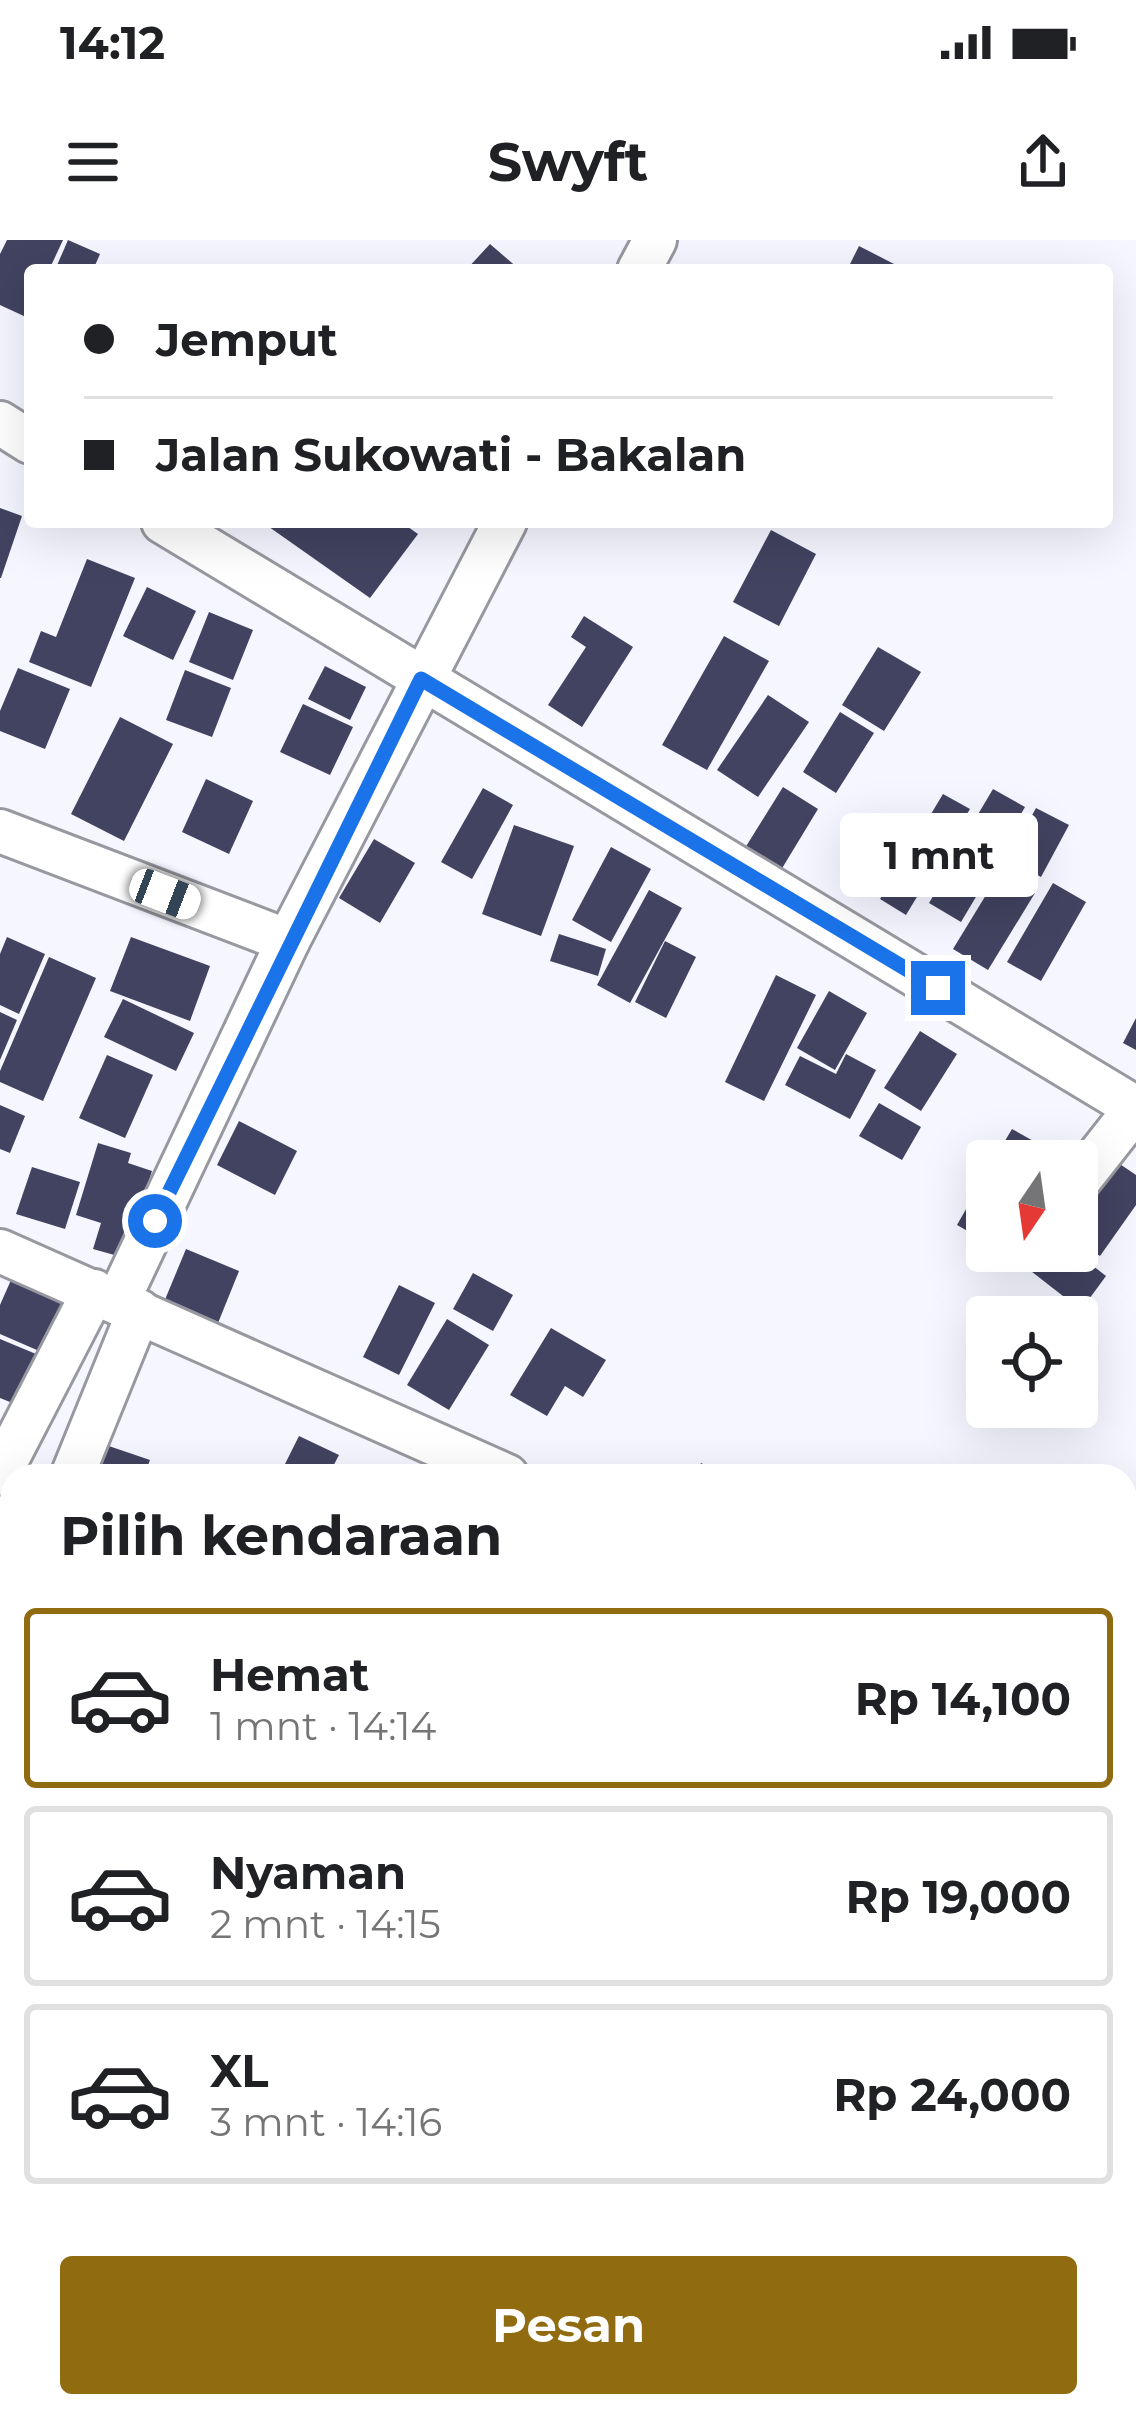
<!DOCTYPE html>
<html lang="id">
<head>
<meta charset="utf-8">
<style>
  :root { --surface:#fff; --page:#f2f2f2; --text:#202124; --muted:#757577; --line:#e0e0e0; --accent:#906b10 }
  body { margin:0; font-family:Montserrat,sans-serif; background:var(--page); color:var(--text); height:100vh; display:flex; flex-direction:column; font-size:45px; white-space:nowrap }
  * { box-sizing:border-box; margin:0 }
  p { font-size:39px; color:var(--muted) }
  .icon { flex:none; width:66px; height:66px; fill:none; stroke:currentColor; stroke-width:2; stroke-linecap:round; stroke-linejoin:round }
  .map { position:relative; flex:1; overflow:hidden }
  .panel { position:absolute; left:0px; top:1224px; width:1137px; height:954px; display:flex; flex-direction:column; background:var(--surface); border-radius:36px 36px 0 0; box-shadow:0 12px 48px #0002 }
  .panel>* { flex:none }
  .hud { position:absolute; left:24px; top:24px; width:1089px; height:264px; border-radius:12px; box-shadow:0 12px 48px #0002; display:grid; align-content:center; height:264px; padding:0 60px; background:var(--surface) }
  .needle { width:78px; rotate:193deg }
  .buttons { position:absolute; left:966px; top:900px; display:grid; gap:24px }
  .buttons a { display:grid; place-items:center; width:132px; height:132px; border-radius:12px; background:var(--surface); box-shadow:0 12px 48px #0002; font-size:60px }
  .end { position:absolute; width:54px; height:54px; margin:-27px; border:15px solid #1a73e8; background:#fff; box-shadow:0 0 0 6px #fff }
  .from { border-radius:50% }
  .bubble { position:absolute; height:84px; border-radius:12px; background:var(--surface); box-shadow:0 12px 48px #0002; font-size:39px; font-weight:700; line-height:84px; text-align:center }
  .car { position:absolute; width:36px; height:72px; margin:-36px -18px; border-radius:15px; box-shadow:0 0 9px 3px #0007; background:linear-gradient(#fff 24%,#345 0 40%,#fff 0 76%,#345 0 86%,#fff 0) }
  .hud b { display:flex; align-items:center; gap:42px; height:114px; font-size:45px }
  .hud b+b { border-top:3px solid var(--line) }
  .hud i { width:30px; height:30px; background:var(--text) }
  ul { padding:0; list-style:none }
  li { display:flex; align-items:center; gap:36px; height:180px; margin:0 24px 18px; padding:0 36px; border:6px solid var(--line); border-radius:12px }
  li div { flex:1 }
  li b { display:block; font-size:45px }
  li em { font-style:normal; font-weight:700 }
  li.active { border-color:var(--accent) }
  li>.icon { width:108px; height:108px; stroke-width:1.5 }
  h2 { padding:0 60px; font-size:54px; line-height:144px }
  .primary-button { display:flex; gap:24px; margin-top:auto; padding:24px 60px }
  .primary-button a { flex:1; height:138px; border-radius:12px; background:var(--accent); color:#fff; font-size:48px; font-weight:700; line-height:138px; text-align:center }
  .status { display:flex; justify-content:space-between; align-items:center; height:84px; padding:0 60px; background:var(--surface); direction:ltr }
  .status svg { height:33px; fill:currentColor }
  header { display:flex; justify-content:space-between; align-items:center; height:156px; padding:0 60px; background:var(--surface); font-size:54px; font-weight:700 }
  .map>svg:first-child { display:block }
</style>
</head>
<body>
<div class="status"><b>14:12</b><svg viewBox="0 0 49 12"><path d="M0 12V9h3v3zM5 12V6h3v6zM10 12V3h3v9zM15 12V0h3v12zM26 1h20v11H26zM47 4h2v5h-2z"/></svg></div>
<header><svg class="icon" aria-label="menu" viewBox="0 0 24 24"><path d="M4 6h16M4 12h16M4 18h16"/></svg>Swyft<svg class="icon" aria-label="share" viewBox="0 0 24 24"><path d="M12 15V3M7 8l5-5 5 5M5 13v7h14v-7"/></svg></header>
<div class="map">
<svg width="1136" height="2178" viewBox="0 0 1136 2178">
  <rect width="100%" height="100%" fill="#f5f6ff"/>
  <g fill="#414360">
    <path d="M 7,0 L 63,0 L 49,30 L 30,30 L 26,77 L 0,65 L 0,14 Z"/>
    <path d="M 68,0 L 100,14 L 93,30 L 55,30 Z"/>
    <path d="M 490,4 L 520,30 L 466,30 Z"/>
    <path d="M 859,6 L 896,25 L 893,30 L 847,30 Z"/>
    <path d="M 0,268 L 22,276 L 1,338 L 0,338 Z"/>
    <path d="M 262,282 L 401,282 L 418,294 L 370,358 Z"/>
    <path d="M 771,290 L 816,314 L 779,386 L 733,362 Z"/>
    <path d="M 87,319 L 135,338 L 91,447 L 29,422 L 41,391 L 56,397 Z"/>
    <path d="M 147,347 L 196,371 L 173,420 L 123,396 Z"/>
    <path d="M 209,372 L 253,390 L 233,440 L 189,422 Z"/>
    <path d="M 584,376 L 633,407 L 582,487 L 548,465 L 586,407 L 571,397 Z"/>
    <path d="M 724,396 L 769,421 L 707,530 L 662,505 Z"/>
    <path d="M 878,407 L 921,432 L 884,491 L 842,465 Z"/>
    <path d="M 325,426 L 366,447 L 350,480 L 308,459 Z"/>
    <path d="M 18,428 L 70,449 L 45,509 L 0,491 L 0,471 Z"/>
    <path d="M 185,430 L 231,448 L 212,497 L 166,480 Z"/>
    <path d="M 768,455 L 809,482 L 758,557 L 717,530 Z"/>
    <path d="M 303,464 L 353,487 L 330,535 L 280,512 Z"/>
    <path d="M 840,472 L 874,493 L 836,553 L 803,532 Z"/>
    <path d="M 120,477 L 173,504 L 124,601 L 71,574 Z"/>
    <path d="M 206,539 L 253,561 L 229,614 L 182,592 Z"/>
    <path d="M 783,547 L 818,569 L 781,630 L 745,608 Z"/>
    <path d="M 483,548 L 513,565 L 472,639 L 441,622 Z"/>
    <path d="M 993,549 L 1025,567 L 993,622 L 961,603 Z"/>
    <path d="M 943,554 L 970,569 L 906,675 L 880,659 Z"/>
    <path d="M 1036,568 L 1069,585 L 1041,637 L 1008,619 Z"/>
    <path d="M 880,578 L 912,597 L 878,652 L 846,632 Z"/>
    <path d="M 514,585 L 574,606 L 541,696 L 482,674 Z"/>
    <path d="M 374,599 L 415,623 L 380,683 L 339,658 Z"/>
    <path d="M 611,607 L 651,629 L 611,702 L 572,680 Z"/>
    <path d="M 957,616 L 989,635 L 961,682 L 929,663 Z"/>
    <path d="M 1000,632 L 1035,653 L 988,730 L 953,709 Z"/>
    <path d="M 1053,643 L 1086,662 L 1041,741 L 1007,722 Z"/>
    <path d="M 649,650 L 682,668 L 630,763 L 597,745 Z"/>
    <path d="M 559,694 L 606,709 L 598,736 L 550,721 Z"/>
    <path d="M 7,697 L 45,714 L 19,774 L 0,765 L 0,714 Z"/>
    <path d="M 131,697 L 210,726 L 190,781 L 110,751 Z"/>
    <path d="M 665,701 L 696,717 L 666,778 L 635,762 Z"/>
    <path d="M 49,717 L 96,738 L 43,861 L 0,842 L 0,831 Z"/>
    <path d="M 776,735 L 816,755 L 764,861 L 725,842 Z"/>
    <path d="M 829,751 L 867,773 L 835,830 L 797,808 Z"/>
    <path d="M 123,759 L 194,793 L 176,831 L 104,797 Z"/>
    <path d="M 0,772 L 17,780 L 0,820 Z"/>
    <path d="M 1136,778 L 1136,810 L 1123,803 Z"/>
    <path d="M 920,791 L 957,814 L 921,871 L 884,848 Z"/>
    <path d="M 846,814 L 876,830 L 850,879 L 785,845 L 800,816 L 836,834 Z"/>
    <path d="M 107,815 L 153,835 L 125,898 L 79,878 Z"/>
    <path d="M 879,863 L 921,887 L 902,920 L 859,896 Z"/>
    <path d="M 0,865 L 25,876 L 10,913 L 0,909 Z"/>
    <path d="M 239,881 L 297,911 L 275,955 L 217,925 Z"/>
    <path d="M 1012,889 L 1069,921 L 993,921 Z"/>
    <path d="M 98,903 L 131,913 L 128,923 L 152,931 L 125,1018 L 93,1009 L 101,983 L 76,975 Z"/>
    <path d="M 1105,914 L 1136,935 L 1136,965 L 1100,1016 L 1077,1000 L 1077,956 Z"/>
    <path d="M 32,927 L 80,942 L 65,989 L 16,974 Z"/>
    <path d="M 987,932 L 987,1002 L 957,985 Z"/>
    <path d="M 186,1009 L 239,1031 L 218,1083 L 164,1062 Z"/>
    <path d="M 1040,1011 L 1074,1011 L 1106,1036 L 1081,1070 L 1027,1028 Z"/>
    <path d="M 473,1033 L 513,1055 L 493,1091 L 453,1069 Z"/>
    <path d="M 11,1040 L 74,1068 L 53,1117 L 0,1094 L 0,1065 Z"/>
    <path d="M 399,1045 L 435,1063 L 399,1135 L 363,1117 Z"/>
    <path d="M 447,1079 L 489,1105 L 449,1170 L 407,1145 Z"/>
    <path d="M 551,1088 L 606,1120 L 583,1157 L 565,1146 L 547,1176 L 510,1155 Z"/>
    <path d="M 0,1099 L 36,1114 L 15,1164 L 0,1158 Z"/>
    <path d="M 299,1196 L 339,1215 L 328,1236 L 279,1236 Z"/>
    <path d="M 100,1203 L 150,1220 L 144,1236 L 89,1236 Z"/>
    <path d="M 701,1223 L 727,1236 L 694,1236 Z"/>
    <path d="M 783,1224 L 806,1236 L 777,1236 Z"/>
    <path d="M 1133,1568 L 1136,1625 L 1130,1635 L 1125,1632 L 1125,1581 Z"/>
    <path d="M 0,1622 L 9,1625 L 1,1651 L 0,1651 Z"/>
    <path d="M 12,1641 L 12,1692 L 0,1688 Z"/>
    <path d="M 0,1767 L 12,1774 L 12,1806 L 0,1825 Z"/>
    <path d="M 0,1918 L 12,1922 L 12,2005 L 0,2000 Z"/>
    <path d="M 0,2010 L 12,2015 L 8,2054 L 0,2051 Z"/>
    <path d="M 1125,2141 L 1136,2147 L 1136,2178 L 1100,2178 L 1106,2166 L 1125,2166 Z"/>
    <path d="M 314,2166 L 355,2166 L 377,2178 L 307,2178 Z"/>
    <path d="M 988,2166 L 1028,2166 L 1022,2178 L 982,2178 Z"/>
    <path d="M 1047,2166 L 1073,2166 L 1077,2167 L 1073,2178 L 1042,2178 Z"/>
  </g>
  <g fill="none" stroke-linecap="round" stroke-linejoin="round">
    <g stroke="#9899a0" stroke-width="48">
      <g id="minor">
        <path d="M 639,30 L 655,0"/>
        <path d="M 0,183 L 30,202"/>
        <path d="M 163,282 L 1136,868"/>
        <path d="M 0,591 L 288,701"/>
        <path d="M 1077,943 L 1136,868"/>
        <path d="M 0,1011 L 507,1236"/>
        <path d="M 118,1061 L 288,701 L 505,282"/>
        <path d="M 0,1233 L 94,1051"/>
        <path d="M 72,1236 L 139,1071"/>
        <path d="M 0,1413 L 12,1383"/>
        <path d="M 1125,1454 L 1136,1437"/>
        <path d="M 0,1713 L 12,1718"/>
        <path d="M 0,2114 L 12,2093"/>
        <path d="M 529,2166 L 537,2178"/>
        <path d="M 779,2166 L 809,2178"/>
        <path d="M 709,2178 L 716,2166"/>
      </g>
    </g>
    <use href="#minor" stroke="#fff" stroke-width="42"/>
  </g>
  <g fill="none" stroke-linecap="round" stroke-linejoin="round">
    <path stroke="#1a73e8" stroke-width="15" d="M 155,981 L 421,439 L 938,748"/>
  </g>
</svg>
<div class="buttons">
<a><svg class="needle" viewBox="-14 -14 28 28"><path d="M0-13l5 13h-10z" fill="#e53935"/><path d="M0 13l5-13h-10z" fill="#757577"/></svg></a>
<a><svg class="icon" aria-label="locate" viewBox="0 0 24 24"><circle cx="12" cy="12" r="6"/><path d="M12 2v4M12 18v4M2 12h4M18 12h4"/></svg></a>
</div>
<i class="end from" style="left:155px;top:981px"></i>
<i class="end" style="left:938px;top:748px"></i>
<div class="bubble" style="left:840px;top:573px;width:198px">1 mnt</div>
<i class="car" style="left:165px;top:654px;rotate:111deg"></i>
<div class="hud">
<b><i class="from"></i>Jemput</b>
<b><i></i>Jalan Sukowati - Bakalan</b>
</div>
<section class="panel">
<h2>Pilih kendaraan</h2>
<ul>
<li class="active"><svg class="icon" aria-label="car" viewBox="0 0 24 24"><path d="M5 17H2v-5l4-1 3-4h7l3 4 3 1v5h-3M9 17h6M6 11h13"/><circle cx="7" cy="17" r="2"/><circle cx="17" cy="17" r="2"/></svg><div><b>Hemat</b><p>1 mnt · 14:14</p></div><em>Rp 14,100</em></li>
<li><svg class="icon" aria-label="car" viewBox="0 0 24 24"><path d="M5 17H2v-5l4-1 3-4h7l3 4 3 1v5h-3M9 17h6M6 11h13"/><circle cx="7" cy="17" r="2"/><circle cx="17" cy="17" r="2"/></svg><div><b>Nyaman</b><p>2 mnt · 14:15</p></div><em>Rp 19,000</em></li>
<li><svg class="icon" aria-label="car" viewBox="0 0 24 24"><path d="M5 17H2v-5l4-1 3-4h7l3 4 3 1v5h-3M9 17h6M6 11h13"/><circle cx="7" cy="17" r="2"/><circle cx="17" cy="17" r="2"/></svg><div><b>XL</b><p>3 mnt · 14:16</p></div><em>Rp 24,000</em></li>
</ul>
<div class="primary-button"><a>Pesan</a></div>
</section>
</div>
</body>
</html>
